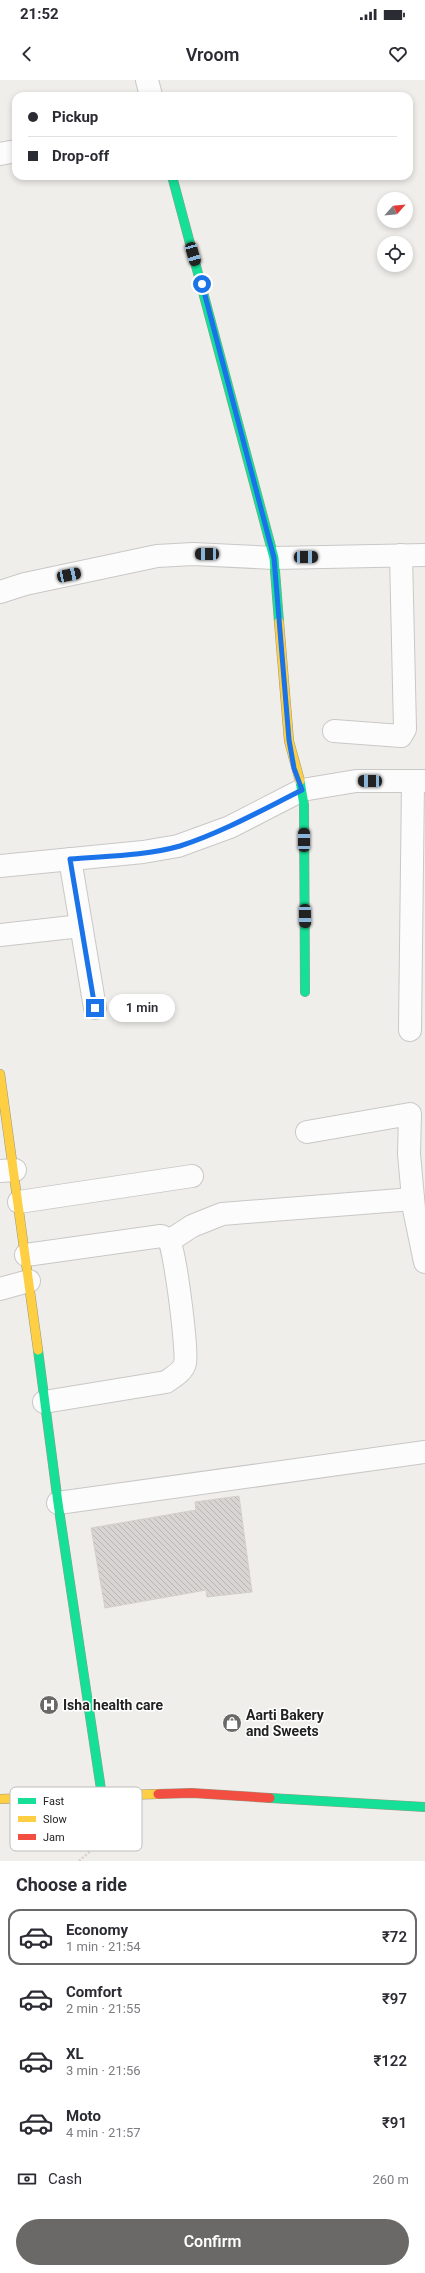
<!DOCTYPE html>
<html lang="en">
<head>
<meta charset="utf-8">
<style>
  :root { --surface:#fff; --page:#f7f7f7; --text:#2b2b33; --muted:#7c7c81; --line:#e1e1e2; --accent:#6a6968 }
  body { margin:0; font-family:Roboto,sans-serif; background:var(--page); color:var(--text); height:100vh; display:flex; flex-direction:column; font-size:15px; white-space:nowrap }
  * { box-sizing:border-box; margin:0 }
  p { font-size:13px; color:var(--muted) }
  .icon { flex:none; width:22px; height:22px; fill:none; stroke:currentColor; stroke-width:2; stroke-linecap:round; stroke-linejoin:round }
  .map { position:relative; height:1781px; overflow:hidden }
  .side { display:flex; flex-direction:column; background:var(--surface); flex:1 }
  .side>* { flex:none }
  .banner { position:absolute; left:12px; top:12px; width:401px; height:88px; border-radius:12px; box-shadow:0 2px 6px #0003; display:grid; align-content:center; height:88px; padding:0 16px; background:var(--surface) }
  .needle { width:26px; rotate:63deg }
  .controls { position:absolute; left:377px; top:112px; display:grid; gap:8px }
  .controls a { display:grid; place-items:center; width:36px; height:36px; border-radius:50%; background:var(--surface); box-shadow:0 2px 6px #0003; font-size:20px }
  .end { position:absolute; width:18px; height:18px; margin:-9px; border:5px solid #1a73e8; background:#fff; box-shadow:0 0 0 2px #fff }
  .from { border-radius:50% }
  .bubble { position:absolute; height:28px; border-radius:14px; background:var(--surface); box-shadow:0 2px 6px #0003; font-size:13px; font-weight:600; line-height:28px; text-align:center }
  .car { position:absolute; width:12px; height:24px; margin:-12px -6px; border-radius:5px; box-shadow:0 0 3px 1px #0007; background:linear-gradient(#222 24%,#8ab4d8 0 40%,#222 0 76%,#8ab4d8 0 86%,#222 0) }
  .banner b { display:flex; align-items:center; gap:14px; height:38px; font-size:15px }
  .banner b+b { border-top:1px solid var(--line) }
  .banner i { width:10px; height:10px; background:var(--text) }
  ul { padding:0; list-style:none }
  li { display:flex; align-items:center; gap:12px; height:56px; margin:0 8px 6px; padding:0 8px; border:2px solid transparent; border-radius:12px }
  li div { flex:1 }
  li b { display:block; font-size:15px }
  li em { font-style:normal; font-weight:600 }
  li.on { border-color:var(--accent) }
  li>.icon { width:36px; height:36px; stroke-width:1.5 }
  h2 { padding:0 16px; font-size:18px; line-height:48px }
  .pay { display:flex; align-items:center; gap:10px; height:44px; padding:0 16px; font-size:15px }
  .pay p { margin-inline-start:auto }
  .button { display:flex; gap:8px; margin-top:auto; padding:8px 16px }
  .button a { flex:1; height:46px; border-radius:24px; background:var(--accent); color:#fff; font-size:16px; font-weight:600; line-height:46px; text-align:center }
  .status { display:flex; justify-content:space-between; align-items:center; height:28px; padding:0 20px; background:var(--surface); direction:ltr }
  .status svg { height:11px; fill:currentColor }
  header { display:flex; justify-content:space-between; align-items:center; height:52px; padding:0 16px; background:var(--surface); font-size:18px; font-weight:600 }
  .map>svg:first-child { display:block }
</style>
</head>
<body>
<div class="status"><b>21:52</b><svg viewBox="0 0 49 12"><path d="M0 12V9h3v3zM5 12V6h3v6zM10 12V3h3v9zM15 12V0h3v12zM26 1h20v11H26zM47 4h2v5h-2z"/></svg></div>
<header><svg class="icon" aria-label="back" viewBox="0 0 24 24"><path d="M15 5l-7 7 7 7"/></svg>Vroom<svg class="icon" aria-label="heart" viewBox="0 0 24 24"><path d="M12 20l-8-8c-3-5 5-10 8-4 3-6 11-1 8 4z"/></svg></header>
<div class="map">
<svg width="425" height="1781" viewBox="0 0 425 1781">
  <defs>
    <pattern id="building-back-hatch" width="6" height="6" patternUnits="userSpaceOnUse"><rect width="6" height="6" fill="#d7d4d2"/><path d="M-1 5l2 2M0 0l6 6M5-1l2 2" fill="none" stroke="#b8b6b4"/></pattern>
  </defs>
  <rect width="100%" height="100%" fill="#f0eeeb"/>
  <path fill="url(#building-back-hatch)" stroke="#d3d0cc" d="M 239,1416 L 252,1512 L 207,1517 L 206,1510 L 105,1528 L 91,1448 L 196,1430 L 195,1422 Z"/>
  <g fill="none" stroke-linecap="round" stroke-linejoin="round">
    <g stroke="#c9c8c7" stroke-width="24">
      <g id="street">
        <path d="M 147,0 L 151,16"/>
        <path d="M 0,74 L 16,71"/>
        <path d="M 0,512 L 25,504 L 157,476 L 193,474 L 274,478 L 425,475"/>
        <path d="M 334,651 L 401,656 L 405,649 L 401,475"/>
        <path d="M 70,779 L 95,928"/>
        <path d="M 0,786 L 143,772 L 178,766 L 230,747 L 302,710 L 356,701 L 425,701"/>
        <path d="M 0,855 L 81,846"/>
        <path d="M 410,950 L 413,702"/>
        <path d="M 307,1052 L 410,1034 L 409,1074 L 414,1129 L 425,1182"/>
        <path d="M 0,1091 L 15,1090"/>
        <path d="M 19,1122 L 192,1096"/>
        <path d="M 169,1161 L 192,1146 L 222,1134 L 413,1119"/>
        <path d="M 26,1175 L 161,1156 C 164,1157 168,1159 169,1161 C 175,1169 188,1273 185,1283 C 183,1292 173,1297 166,1302 L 44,1322"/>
        <path d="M 0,1209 L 29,1201"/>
        <path d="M 58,1423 L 425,1372"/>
      </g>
    </g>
    <g stroke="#999a82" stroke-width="10">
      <g id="fast">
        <path d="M 172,96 L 274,478 L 279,542"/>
        <path d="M 300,701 L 304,725 L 305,912"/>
        <path d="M 38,1270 L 58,1423 L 102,1716"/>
        <path d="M 270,1718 L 425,1727"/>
      </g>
    </g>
    <g stroke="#999a82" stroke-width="10">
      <g id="slow">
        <path d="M 279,542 L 289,661 L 300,701"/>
        <path d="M 0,994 L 38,1270"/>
        <path d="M 0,1719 L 158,1714"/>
      </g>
    </g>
    <g stroke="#999a82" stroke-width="10">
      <path id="jam" d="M 158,1714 L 192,1713 L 270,1718"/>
    </g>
    <path stroke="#dccecd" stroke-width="2.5" stroke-dasharray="2 2" stroke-linecap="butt" d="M 79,1781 L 130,1737"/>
    <use href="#street" stroke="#fdfcfc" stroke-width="22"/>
    <use href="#fast" stroke="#16e098" stroke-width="9"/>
    <use href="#slow" stroke="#ffcf43" stroke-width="9"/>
    <use href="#jam" stroke="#f24e42" stroke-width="9"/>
  </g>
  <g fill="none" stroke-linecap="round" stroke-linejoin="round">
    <path stroke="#1a73e8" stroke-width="5" d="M 95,928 L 70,779 C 106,776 145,776 180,766 C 223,752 262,730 302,710 L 294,688 L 289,660 L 274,478 L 202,204"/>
  </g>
  <defs>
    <g id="hospital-disc" transform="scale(1)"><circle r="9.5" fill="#6a6968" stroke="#fff"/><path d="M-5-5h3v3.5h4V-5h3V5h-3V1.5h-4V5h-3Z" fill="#fff"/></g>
    <g id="shop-disc" transform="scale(1)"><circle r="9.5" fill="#6a6968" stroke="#fff"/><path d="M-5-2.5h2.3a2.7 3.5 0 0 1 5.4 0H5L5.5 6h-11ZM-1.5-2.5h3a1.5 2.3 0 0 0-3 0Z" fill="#fff"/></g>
  </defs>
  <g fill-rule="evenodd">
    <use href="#hospital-disc" x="49" y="1625"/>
    <use href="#shop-disc" x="232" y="1643"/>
  </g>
  <g text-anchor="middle" stroke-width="3" stroke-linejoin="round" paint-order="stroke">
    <g font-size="14" font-weight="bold" fill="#222" stroke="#fff" text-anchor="start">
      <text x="63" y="1630">Isha health care</text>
      <text x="246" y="1640">Aarti Bakery<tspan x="246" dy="16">and Sweets</tspan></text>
    </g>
  </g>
  <rect x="10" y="1707" width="132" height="64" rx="6" fill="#fff" stroke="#bdbdbd" stroke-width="1"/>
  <rect x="18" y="1718" width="18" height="6" fill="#16e098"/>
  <rect x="18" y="1736" width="18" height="6" fill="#ffcf43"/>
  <rect x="18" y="1754" width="18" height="6" fill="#f24e42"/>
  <g font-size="11" fill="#222">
    <text x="43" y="1725">Fast</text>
    <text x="43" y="1743">Slow</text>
    <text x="43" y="1761">Jam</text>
  </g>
</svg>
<div class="controls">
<a><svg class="needle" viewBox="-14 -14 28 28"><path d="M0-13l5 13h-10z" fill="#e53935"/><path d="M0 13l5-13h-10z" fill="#7c7c81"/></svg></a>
<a><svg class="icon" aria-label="locate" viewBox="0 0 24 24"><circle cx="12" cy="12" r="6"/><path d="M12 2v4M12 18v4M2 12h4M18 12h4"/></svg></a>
</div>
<i class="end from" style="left:202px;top:204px"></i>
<i class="end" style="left:95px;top:928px"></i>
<div class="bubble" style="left:109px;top:914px;width:66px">1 min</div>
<i class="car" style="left:193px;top:174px;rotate:164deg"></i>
<i class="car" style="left:207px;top:474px;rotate:270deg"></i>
<i class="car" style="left:306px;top:477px;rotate:89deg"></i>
<i class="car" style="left:69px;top:495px;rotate:78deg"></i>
<i class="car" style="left:370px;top:701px;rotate:271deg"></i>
<i class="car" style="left:304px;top:760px;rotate:0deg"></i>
<i class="car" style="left:305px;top:836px;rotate:179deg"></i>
<div class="banner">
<b><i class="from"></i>Pickup</b>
<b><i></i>Drop-off</b>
</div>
</div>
<section class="side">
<h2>Choose a ride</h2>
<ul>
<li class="on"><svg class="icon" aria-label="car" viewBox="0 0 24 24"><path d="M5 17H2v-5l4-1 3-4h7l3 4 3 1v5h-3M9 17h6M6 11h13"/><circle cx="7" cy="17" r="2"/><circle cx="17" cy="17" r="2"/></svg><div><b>Economy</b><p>1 min · 21:54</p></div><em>₹72</em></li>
<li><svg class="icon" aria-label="car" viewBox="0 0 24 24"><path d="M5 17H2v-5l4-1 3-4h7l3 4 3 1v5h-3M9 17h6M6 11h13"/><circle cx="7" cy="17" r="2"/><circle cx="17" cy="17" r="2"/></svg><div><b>Comfort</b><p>2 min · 21:55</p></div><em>₹97</em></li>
<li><svg class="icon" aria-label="car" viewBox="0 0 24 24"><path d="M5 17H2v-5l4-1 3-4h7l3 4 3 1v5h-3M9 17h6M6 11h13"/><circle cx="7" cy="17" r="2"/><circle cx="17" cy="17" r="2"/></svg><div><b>XL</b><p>3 min · 21:56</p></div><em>₹122</em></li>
<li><svg class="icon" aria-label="car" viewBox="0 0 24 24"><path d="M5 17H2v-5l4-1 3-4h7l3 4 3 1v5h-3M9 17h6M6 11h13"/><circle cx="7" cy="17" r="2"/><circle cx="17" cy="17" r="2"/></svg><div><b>Moto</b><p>4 min · 21:57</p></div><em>₹91</em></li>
</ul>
<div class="pay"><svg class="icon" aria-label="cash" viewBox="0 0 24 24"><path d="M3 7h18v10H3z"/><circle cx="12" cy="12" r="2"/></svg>Cash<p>260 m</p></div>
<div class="button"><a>Confirm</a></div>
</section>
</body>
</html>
